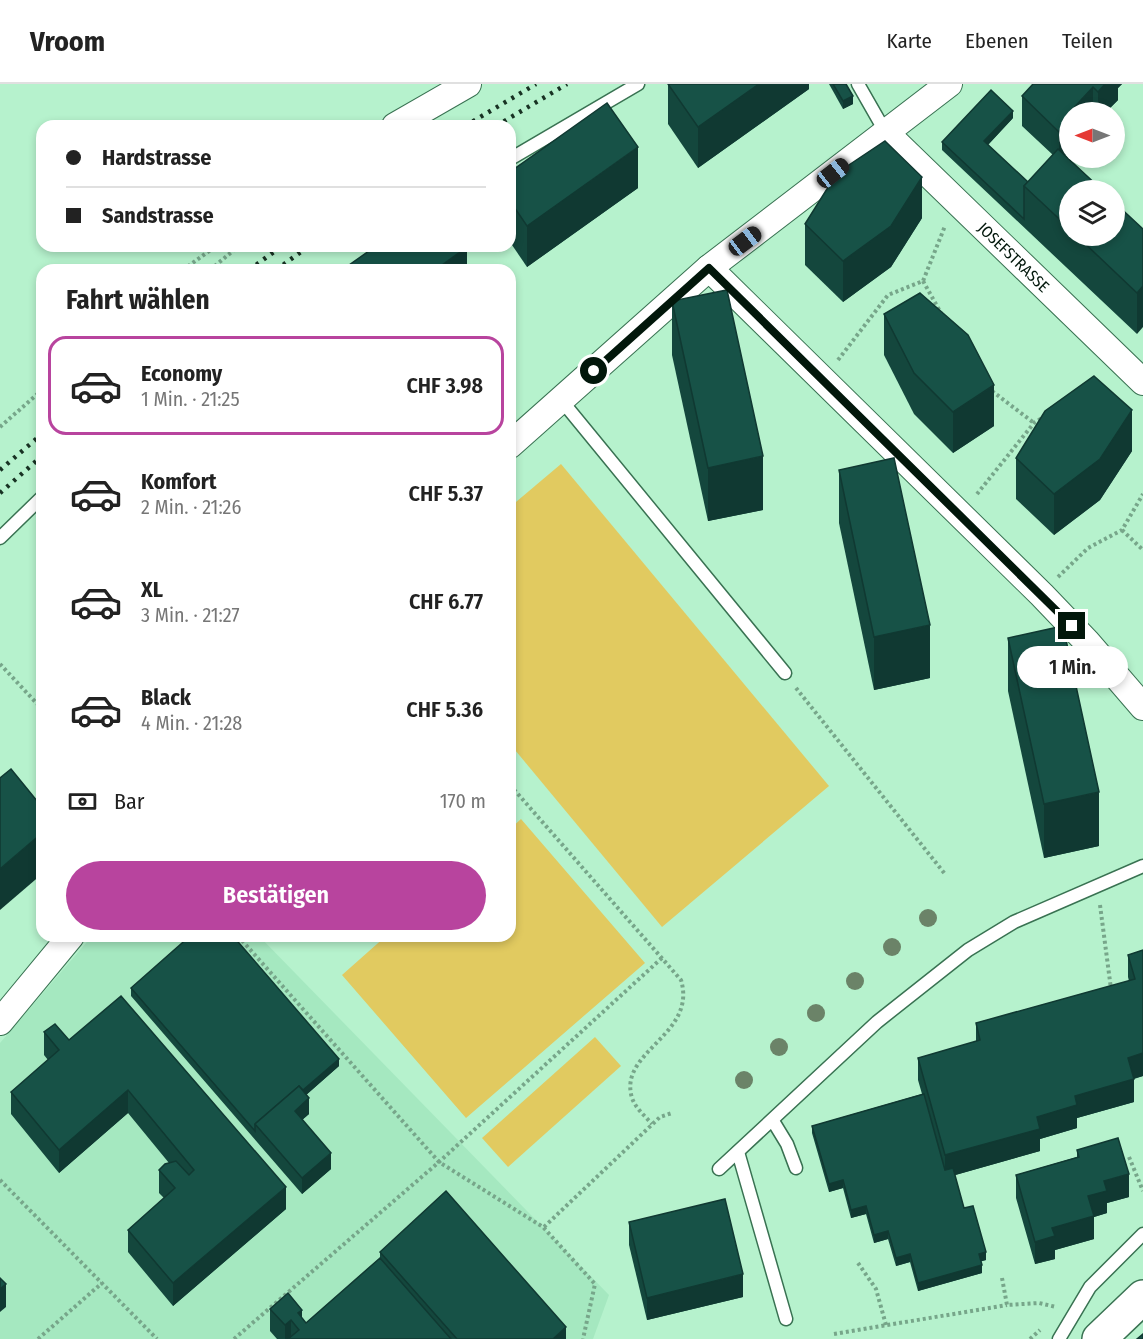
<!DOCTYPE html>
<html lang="de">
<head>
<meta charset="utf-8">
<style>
  :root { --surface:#fff; --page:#f2f2f2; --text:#222; --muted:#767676; --line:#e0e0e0; --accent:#b8449e }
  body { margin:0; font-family:"Fira Sans Condensed",sans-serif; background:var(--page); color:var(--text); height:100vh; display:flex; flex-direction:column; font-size:22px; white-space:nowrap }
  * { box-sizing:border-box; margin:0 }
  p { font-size:20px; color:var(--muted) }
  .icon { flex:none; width:33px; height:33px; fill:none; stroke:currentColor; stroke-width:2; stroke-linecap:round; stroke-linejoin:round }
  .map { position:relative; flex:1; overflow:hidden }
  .side { position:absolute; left:36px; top:180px; width:480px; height:678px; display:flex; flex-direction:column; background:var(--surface); border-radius:18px; box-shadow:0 3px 9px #0003 }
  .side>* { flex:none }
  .banner { position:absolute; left:36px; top:36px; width:480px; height:132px; border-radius:18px; box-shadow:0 3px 9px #0003; display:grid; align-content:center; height:132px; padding:0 30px; background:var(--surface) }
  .needle { width:39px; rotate:270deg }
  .fabs { position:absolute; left:1059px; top:18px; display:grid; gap:12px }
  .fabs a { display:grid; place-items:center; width:66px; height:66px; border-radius:50%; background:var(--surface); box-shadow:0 3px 9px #0003; font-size:30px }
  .end { position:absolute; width:27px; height:27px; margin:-14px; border:8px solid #02170b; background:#fff; box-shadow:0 0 0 3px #fff }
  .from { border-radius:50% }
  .bubble { position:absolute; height:42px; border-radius:21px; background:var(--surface); box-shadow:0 3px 9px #0003; font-size:20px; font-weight:600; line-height:42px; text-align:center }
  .car { position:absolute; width:18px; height:36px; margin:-18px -9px; border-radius:8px; box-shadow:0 0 4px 2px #0007; background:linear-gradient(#222 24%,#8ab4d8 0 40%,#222 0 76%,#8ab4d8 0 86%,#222 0) }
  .banner b { display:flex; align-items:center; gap:21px; height:57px; font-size:22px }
  .banner b+b { border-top:2px solid var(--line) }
  .banner i { width:15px; height:15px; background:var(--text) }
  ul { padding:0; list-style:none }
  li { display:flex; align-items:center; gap:18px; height:99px; margin:0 12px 9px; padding:0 18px; border:3px solid transparent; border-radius:18px }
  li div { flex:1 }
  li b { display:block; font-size:22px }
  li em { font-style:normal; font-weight:600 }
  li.selected { border-color:var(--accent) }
  li>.icon { width:54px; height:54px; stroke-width:1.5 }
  h2 { padding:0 30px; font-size:27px; line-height:72px }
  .pay { display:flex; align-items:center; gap:15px; height:66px; padding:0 30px; font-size:22px }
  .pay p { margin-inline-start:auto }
  .action { display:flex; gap:12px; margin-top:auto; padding:12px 30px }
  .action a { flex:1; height:69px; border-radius:36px; background:var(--accent); color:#fff; font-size:24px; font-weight:600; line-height:69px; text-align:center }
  header { display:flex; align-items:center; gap:36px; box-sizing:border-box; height:84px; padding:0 30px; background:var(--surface); border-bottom:2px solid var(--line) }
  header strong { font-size:28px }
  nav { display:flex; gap:33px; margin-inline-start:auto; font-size:21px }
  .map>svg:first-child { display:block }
</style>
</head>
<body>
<header>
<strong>Vroom</strong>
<nav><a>Karte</a><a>Ebenen</a><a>Teilen</a></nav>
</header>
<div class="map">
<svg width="1143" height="1255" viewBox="0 0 1143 1255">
  <rect width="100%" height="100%" fill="#b6f2cd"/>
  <path fill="#a5e8c0" d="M 92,852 L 259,852 L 609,1211 L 593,1255 L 0,1255 L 0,959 Z"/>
  <g fill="#e1ca60">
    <path d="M 561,380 L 829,702 L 662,843 L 510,660 L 510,423 Z"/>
    <path d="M 521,735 L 645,879 L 466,1034 L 342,891 L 386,852 L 510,852 L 510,745 Z"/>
    <path d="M 595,953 L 621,982 L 508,1083 L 482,1054 Z"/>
  </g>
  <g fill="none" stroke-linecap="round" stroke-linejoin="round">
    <g stroke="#397252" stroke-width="15">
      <g id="lane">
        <path d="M 858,0 L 886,49"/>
        <path d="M 510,75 L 638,0"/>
        <path d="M 562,317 L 785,589"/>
        <path d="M 0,454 L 42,413"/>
        <path d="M 773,1037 L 787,1060 L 796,1084"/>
        <path d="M 738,1068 L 786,1235"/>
        <path d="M 719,1085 L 877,938 L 968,866 L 1014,838 L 1143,782"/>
        <path d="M 1059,1255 L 1090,1203 L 1143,1150"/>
      </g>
    </g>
    <g stroke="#397252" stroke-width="28">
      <g id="street">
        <path d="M 395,42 L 468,0"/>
        <path id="s1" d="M 886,49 L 1143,298"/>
        <path d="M 709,184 L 1042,511 L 1087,558 L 1143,623"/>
        <path d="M 510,361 L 709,184 L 949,0"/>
        <path d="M 0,938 L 71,852"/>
      </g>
    </g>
    <g stroke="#397252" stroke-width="36">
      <path id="primary" d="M 1099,1255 L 1143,1213"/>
    </g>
    <g stroke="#77a68a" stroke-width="4" stroke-dasharray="3 3" stroke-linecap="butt">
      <path d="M 183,186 L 216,162"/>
      <path d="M 210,186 L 234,166"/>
      <path d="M 923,197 L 942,231"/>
      <path d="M 838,276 L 888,211 L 923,197 L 945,142"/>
      <path d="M 992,307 L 1034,339"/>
      <path d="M 0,343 L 42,306"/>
      <path d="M 977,410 L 1034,339 L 1042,334"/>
      <path d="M 1122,446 L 1143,466"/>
      <path d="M 1058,493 L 1088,464 L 1122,446 L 1143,410"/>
      <path d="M 0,580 L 42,625"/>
      <path d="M 796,604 L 945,790"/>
      <path d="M 510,701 L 681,896 C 697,950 622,966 631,1010 C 633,1022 644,1031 652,1040"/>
      <path d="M 1100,821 L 1111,905"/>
      <path d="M 238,852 L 439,1078 L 543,1143 L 595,1200 L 583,1255"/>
      <path d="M 1129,1073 L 1143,1107"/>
      <path d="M 0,1096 L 157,1255"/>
      <path d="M 544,1143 L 660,1033 L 672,1029"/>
      <path d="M 858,1179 L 876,1205 L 886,1241"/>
      <path d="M 1002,1194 L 1007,1221 L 1039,1219 L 1056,1223"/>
      <path d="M 834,1250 L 1007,1221"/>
      <path d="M 38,1255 L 102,1199"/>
      <path d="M 234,1255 L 439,1078 L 663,873"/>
      <path d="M 1030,1255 L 1040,1246"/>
    </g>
    <use href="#lane" stroke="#fff" stroke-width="12"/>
    <use href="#street" stroke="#fff" stroke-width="26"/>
    <use href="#primary" stroke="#fff" stroke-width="33"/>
    <g stroke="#183223" stroke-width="4.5" stroke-dasharray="3 6" stroke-linecap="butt">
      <path d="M 465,42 L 536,0"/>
      <path d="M 496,42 L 567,0"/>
      <path d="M 249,186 L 282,162"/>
      <path d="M 276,186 L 309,162"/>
      <path d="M 0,386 L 42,350"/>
      <path d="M 0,409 L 42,372"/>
    </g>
  </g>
  <g fill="#6b8368">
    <circle cx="928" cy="834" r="9"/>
    <circle cx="892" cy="863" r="9"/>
    <circle cx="855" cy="897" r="9"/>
    <circle cx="816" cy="929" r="9"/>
    <circle cx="779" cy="963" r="9"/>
    <circle cx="744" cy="996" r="9"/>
  </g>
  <g fill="#14473d">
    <path d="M 668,0 L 809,0 L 809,5 L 698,84 L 668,40 Z"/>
    <path d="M 829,0 L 846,0 L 853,20 L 843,25 Z"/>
    <path d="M 1033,0 L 1122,0 L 1118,4 L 1118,16 L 1106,28 L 1070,28 L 1070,67 L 1065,71 L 1070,106 L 1070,152 L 1114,152 L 1143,145 L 1137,250 L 942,66 L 942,58 L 1013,34 L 988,61 L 1028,98 L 1053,71 L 1022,42 L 1022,12 Z"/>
    <path d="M 510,88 L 638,104 L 527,183 L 510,158 Z"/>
    <path d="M 922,134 L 891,183 L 843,218 L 805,181 L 805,140 Z"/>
    <path d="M 672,217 L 763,426 L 708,437 L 672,271 Z"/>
    <path d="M 884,230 L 994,342 L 953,369 L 914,330 L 884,271 Z"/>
    <path d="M 1132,367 L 1100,416 L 1054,451 L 1016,415 L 1016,374 Z"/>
    <path d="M 839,386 L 930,594 L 874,606 L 839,439 Z"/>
    <path d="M 1008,554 L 1099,762 L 1044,774 L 1008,607 Z"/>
    <path d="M 1143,866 L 1143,992 L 1134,995 L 1134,1018 L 1077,1034 L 1077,1044 L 1040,1055 L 1040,1067 L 955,1091 L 964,1124 L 986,1176 L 981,1177 L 982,1189 L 918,1207 L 910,1178 L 896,1182 L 888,1155 L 874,1159 L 866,1130 L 851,1134 L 843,1104 L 829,1108 L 812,1049 L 812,1042 L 922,1010 L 918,996 L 918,974 L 976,958 L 976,939 L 1129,897 L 1128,893 L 1128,871 Z"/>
    <path d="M 131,904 L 339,982 L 306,1011 L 309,1030 L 302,1036 L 331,1085 L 302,1110 L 131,912 Z"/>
    <path d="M 44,948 L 69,956 L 286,1125 L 173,1222 L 128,1168 L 128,1146 L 164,1114 L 159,1109 L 159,1086 L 169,1079 L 128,1029 L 59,1089 L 11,1030 L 11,1008 L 48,976 L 44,971 Z"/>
    <path d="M 1077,1066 L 1129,1113 L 1107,1119 L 1107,1129 L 1094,1133 L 1094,1155 L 1055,1166 L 1055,1175 L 1035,1180 L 1016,1114 L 1016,1091 L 1077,1073 Z"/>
    <path d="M 629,1138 L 743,1213 L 647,1236 L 629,1161 Z"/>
    <path d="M 380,1168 L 566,1255 L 277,1255 L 270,1247 L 270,1225 L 302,1234 L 306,1239 L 380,1174 Z"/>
  </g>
  <g fill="#103932">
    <path d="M 759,0 L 809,0 L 809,5 L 698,84 L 698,43 Z"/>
    <path d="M 1105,0 L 1122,0 L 1118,4 L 1118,16 L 1106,28 L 1098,28 L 1098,8 Z"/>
    <path d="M 1093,3 L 1093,28 L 1070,28 L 1070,67 L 1059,77 L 1059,48 L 1067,31 Z"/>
    <path d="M 853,12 L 853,20 L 843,25 L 843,17 Z"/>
    <path d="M 1013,27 L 1013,34 L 984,65 L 984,57 Z"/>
    <path d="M 638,63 L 638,104 L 527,183 L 527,142 Z"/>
    <path d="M 922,93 L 922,134 L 891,183 L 843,218 L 843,177 Z"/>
    <path d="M 467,163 L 467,186 L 435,186 Z"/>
    <path d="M 1143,202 L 1143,243 L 1137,250 L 1137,209 Z"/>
    <path d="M 994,301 L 994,342 L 953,369 L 953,328 Z"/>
    <path d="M 1132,326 L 1132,367 L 1100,416 L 1054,451 L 1054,410 Z"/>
    <path d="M 763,372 L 763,426 L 708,437 L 708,384 Z"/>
    <path d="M 930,541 L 930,594 L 874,606 L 874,553 Z"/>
    <path d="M 1099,708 L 1099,762 L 1044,774 L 1044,720 Z"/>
    <path d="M 42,749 L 42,790 L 0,826 L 0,785 Z"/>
    <path d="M 1143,969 L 1143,992 L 1128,996 L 1128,974 Z"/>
    <path d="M 339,975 L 339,982 L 263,1049 L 259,1044 Z"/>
    <path d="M 1134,995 L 1134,1018 L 1077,1034 L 1077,1044 L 1040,1055 L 1040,1067 L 945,1094 L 945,1071 L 1037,1033 L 1075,1012 Z"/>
    <path d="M 128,1006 L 128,1029 L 59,1089 L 59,1066 Z"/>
    <path d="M 309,1014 L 309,1030 L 295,1042 L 295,1027 Z"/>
    <path d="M 331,1069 L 331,1085 L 302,1110 L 302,1094 Z"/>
    <path d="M 1129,1090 L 1129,1113 L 1107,1119 L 1107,1129 L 1094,1133 L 1094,1155 L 1055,1166 L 1055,1175 L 1035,1180 L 1035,1158 L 1052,1144 L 1104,1097 Z"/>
    <path d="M 843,1096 L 843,1104 L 829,1108 L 829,1100 Z"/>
    <path d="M 286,1103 L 286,1125 L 173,1222 L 173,1199 Z"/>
    <path d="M 866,1122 L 866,1130 L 851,1134 L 851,1126 Z"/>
    <path d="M 888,1147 L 888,1155 L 874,1159 L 874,1151 Z"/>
    <path d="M 986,1168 L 986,1176 L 979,1178 L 979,1170 Z"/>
    <path d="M 910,1170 L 910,1178 L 896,1182 L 896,1174 Z"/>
    <path d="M 982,1181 L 982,1189 L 918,1207 L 918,1199 Z"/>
    <path d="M 743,1190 L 743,1213 L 647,1236 L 647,1214 Z"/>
    <path d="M 6,1200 L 6,1223 L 0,1228 L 0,1205 Z"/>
    <path d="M 302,1226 L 302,1248 L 298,1229 Z"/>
    <path d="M 291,1236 L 291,1255 L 285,1255 L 285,1241 Z"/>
    <path d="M 566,1243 L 566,1255 L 553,1255 Z"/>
  </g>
  <g fill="#175247" stroke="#103932" stroke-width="1.5">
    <path d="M 668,0 L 759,0 L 698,43 Z"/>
    <path d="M 833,0 L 846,0 L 853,12 L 843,17 Z"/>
    <path d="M 1033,0 L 1105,0 L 1098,8 L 1093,3 L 1067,31 L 1070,33 L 1070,37 L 1059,48 L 1022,12 Z"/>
    <path d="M 991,6 L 1013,27 L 984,57 L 1028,98 L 1024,102 L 1024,135 L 942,58 Z"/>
    <path d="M 607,19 L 638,63 L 527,142 L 510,117 L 510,88 Z"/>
    <path d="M 885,57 L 922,93 L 891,142 L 843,177 L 805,140 L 837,89 Z"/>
    <path d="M 1058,65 L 1102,106 L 1070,106 L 1070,145 L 1024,102 Z"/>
    <path d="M 1114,118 L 1143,145 L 1143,202 L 1137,209 L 1077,152 L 1114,152 Z"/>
    <path d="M 376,162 L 466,162 L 467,163 L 435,186 L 342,186 Z"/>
    <path d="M 727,206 L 763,372 L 708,384 L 672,217 Z"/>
    <path d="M 920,209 L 968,251 L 994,301 L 953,328 L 914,289 L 884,230 Z"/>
    <path d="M 1094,292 L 1132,326 L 1100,375 L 1054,410 L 1016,374 L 1045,327 Z"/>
    <path d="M 894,374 L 930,541 L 874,553 L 839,386 Z"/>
    <path d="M 1063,542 L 1099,708 L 1044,720 L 1008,554 Z"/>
    <path d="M 11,685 L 42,723 L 42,749 L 0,785 L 0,694 Z"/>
    <path d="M 190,852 L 233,852 L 339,975 L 303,1006 L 299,1002 L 255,1040 L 255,1047 L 131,904 Z"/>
    <path d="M 1143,866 L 1143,969 L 1128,974 L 1134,995 L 1075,1012 L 1077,1021 L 1037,1033 L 1040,1045 L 945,1071 L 918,974 L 980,956 L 976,939 L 1135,895 L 1128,871 Z"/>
    <path d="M 121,912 L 286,1103 L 173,1199 L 128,1146 L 175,1104 L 159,1086 L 165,1080 L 176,1077 L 189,1091 L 194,1086 L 128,1006 L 59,1066 L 11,1008 L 59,966 L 44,948 L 55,940 L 69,956 Z"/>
    <path d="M 299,1002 L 309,1014 L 295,1027 L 331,1069 L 302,1094 L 255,1040 Z"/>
    <path d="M 924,1010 L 945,1086 L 953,1084 L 964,1124 L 973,1122 L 986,1168 L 979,1170 L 982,1181 L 918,1199 L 910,1170 L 896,1174 L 888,1147 L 874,1151 L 866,1122 L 851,1126 L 843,1096 L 829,1100 L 812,1042 Z"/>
    <path d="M 1118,1054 L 1129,1090 L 1104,1097 L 1107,1107 L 1088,1112 L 1094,1132 L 1052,1144 L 1055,1152 L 1035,1158 L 1016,1091 L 1079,1073 L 1077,1066 Z"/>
    <path d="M 446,1107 L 566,1243 L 553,1255 L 457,1255 L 380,1168 Z"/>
    <path d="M 725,1115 L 743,1190 L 647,1214 L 629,1138 Z"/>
    <path d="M 380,1174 L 451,1255 L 288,1255 L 299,1246 L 291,1236 L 285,1241 L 270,1225 L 288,1209 L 302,1226 L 298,1229 L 306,1239 Z"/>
    <path d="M 0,1194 L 6,1200 L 0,1205 Z"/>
    <path d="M 1143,1250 L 1143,1255 L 1137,1255 Z"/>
  </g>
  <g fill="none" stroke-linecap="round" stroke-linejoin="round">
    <path stroke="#02170b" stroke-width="8" d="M 594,287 L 709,184 L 1072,542"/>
  </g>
  <g text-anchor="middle" stroke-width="6" stroke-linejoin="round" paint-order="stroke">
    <g font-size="16" fill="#02170b" stroke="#cdfcdf">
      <text dy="6" stroke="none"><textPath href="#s1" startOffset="178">JOSEFSTRASSE</textPath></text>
    </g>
  </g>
</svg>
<div class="fabs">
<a><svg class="needle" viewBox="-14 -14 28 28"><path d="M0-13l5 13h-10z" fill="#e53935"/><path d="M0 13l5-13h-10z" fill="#767676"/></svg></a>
<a><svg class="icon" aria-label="layers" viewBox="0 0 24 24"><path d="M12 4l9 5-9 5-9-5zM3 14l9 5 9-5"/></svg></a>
</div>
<i class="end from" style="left:594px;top:287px"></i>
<i class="end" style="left:1072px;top:542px"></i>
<div class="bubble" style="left:1017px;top:562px;width:111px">1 Min.</div>
<i class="car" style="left:833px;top:89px;rotate:52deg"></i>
<i class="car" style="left:745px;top:157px;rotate:53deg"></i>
<div class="banner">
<b><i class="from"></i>Hardstrasse</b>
<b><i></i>Sandstrasse</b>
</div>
<section class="side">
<h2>Fahrt wählen</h2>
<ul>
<li class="selected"><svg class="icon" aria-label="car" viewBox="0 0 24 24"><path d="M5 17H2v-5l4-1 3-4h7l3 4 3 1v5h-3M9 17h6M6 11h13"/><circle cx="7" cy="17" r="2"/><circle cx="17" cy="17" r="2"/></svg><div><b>Economy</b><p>1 Min. · 21:25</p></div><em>CHF 3.98</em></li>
<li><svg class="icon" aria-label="car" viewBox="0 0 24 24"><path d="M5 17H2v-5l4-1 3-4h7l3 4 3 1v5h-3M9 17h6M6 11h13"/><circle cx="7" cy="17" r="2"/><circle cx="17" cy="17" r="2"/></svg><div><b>Komfort</b><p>2 Min. · 21:26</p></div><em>CHF 5.37</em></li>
<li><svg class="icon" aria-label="car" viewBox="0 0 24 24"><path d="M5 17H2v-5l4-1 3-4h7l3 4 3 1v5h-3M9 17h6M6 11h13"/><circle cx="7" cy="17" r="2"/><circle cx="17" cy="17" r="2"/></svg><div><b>XL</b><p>3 Min. · 21:27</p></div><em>CHF 6.77</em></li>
<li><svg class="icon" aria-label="car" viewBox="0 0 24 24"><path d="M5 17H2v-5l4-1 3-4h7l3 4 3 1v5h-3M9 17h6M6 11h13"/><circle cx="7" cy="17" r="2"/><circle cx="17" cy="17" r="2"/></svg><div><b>Black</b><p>4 Min. · 21:28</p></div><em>CHF 5.36</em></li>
</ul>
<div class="pay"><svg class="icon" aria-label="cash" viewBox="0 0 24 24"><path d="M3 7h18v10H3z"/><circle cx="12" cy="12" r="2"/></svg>Bar<p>170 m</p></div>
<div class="action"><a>Bestätigen</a></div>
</section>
</div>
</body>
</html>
